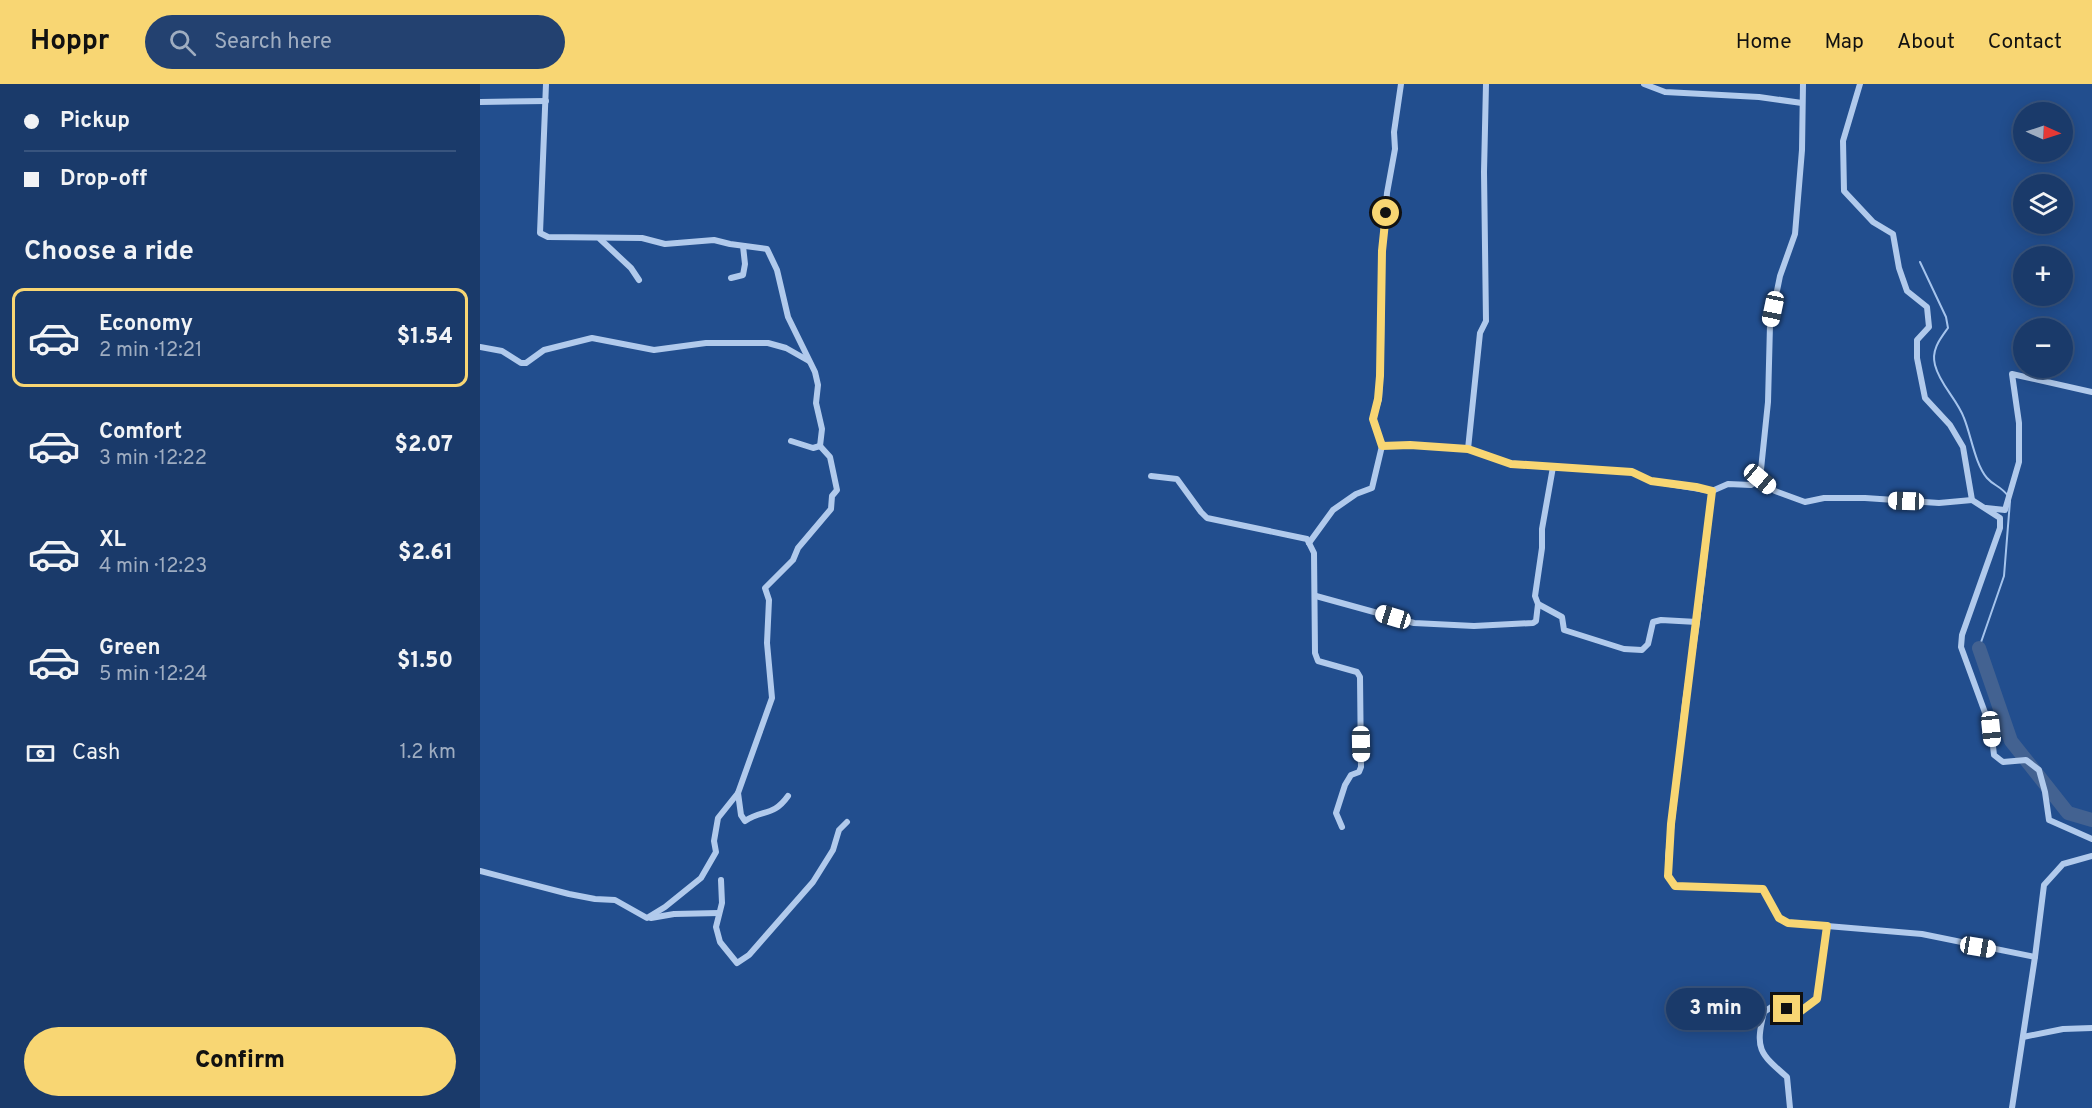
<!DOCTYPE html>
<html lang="en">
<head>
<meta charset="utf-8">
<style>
  :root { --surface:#1a3a6a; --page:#234170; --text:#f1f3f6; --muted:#9fadc1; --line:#38547e; --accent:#f8d673 }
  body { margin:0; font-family:Overpass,sans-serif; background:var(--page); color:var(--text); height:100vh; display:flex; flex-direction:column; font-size:22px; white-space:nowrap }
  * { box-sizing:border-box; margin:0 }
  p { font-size:20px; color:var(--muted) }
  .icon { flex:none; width:33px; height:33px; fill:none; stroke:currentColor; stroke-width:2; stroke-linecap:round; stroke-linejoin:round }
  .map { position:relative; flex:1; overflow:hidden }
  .sheet { display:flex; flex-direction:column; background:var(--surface); width:480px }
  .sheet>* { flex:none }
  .guide { display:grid; align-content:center; height:132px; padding:0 24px; background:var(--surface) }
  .needle { width:39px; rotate:93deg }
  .fabs { position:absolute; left:1533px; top:18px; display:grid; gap:12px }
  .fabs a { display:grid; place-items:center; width:60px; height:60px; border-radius:50%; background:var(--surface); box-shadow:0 3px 15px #0003,0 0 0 2px var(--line); font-size:30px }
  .end { position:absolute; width:27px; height:27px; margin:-14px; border:8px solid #f8d673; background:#111; box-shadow:0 0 0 3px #111 }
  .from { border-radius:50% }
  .bubble { position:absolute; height:42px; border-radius:21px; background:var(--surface); box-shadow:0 3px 15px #0003,0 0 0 2px var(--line); font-size:20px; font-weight:800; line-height:42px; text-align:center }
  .car { position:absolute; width:18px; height:36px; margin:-18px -9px; border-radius:8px; box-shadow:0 0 4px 2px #0007; background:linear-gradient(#fff 24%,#345 0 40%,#fff 0 76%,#345 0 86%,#fff 0) }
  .guide b { display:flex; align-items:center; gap:21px; height:57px; font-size:22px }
  .guide b+b { border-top:2px solid var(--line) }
  .guide i { width:15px; height:15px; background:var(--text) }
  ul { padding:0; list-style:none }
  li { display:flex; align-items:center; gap:18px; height:99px; margin:0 12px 9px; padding:0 12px; border:3px solid transparent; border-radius:12px }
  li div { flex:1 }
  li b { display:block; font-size:22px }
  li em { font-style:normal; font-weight:800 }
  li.active { border-color:var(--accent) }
  li>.icon { width:54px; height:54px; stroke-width:1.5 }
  h2 { padding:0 24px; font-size:27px; line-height:72px }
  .pay { display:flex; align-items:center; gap:15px; height:66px; padding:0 24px; font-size:22px }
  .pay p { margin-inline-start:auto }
  .action { display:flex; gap:12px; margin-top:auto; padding:12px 24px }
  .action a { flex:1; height:69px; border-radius:36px; background:var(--accent); color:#111; font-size:24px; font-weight:800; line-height:69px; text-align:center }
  header { display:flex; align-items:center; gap:36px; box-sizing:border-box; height:84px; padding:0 30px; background:var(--accent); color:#111 }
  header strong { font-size:28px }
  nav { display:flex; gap:33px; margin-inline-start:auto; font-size:21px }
  .search { width:420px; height:54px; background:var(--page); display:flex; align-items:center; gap:15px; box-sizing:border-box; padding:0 21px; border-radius:33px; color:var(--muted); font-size:22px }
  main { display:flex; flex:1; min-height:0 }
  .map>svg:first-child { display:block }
</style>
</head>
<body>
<header>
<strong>Hoppr</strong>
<div class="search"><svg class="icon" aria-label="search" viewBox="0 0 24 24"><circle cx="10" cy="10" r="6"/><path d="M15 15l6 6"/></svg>Search here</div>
<nav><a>Home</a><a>Map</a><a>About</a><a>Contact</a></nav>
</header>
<main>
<section class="sheet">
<div class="guide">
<b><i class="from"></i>Pickup</b>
<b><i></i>Drop-off</b>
</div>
<h2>Choose a ride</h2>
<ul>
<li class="active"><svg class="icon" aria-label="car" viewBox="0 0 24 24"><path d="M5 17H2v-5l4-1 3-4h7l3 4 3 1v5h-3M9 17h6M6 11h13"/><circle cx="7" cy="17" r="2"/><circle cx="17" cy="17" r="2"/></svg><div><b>Economy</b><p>2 min · 12:21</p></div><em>$1.54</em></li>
<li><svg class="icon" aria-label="car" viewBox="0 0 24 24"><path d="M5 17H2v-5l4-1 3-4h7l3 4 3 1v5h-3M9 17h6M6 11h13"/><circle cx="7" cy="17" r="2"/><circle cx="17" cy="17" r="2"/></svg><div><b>Comfort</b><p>3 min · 12:22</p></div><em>$2.07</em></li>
<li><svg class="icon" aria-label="car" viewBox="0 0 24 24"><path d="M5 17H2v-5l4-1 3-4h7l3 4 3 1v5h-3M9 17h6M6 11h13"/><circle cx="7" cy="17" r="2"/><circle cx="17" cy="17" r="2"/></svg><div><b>XL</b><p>4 min · 12:23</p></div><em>$2.61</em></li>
<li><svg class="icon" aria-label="car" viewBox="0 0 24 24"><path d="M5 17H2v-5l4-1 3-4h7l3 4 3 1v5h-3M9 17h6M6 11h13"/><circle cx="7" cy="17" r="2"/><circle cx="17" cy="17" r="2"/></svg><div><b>Green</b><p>5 min · 12:24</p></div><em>$1.50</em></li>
</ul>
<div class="pay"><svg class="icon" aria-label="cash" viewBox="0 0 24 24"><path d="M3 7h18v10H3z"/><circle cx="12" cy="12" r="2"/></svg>Cash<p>1.2 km</p></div>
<div class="action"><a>Confirm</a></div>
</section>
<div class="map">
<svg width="1612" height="1024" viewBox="0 0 1612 1024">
  <rect width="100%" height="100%" fill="#224e8e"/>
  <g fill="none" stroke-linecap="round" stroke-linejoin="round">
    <g stroke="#a5c4ed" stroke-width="2">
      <path d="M 1440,178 L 1466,233 L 1468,244 C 1460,255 1451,266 1455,281 C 1460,301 1477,315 1484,334 C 1491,351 1495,380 1507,394 C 1514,402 1521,402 1528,412"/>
      <path d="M 1499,564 L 1524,492 L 1530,417"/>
    </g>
    <path stroke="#436291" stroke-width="14" d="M 1499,564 L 1531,657 L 1588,729 L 1612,736"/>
    <g stroke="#b1caec" stroke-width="6">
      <path d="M 66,0 L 60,149 L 68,153 L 162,154 L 185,160 L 234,156 L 250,160 L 287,165 L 297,186 L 308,233 L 335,288 L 338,301 L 336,319 L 342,345 L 340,362"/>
      <path d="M 1164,0 L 1185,8 L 1279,13 L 1322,19"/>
      <path d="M 1380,0 L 1363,57 L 1364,107 L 1393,138 L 1413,150 L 1419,184 L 1427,207 L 1447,223 L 1449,243 L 1437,256 L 1437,274 L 1445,314 L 1470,341 L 1483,363 L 1492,416 L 1520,434 L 1520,444 L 1482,551 L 1481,563 L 1511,645 L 1514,671 L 1523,678 L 1546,676 L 1559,686 L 1565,708 L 1569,736 L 1612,755"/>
      <path d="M 0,18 L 66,17"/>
      <path d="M 120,155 L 151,184 L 159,196"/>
      <path d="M 251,194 L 263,191 L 265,180 L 263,162"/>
      <path d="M 0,263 L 22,267 L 41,279 L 46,279 L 64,266 L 112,254 L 174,266 L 226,259 L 288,259 L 306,264 L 329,277"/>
      <path d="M 311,357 L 333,364 L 340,362"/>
      <path d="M 902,362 L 930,361 L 988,365 L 1031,380 L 1152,388 L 1171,397 L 1232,407"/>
      <path d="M 988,365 L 1000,249 L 1006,237 L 1004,88 L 1006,0"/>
      <path d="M 1073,383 L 1062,445 L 1062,464 L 1055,512 L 1058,520 L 1082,533 L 1084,546 L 1144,565 L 1162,566 L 1168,560 L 1173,538 L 1181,536 L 1217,538"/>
      <path d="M 671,392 L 697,395 L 721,428 L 727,434 L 827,455 L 834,469 L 835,569 L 838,577 L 877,588 L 880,593 L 881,683 L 879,688 L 871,691 L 865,701 L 856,729 L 862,743"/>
      <path d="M 1280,395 L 1295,407 L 1325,418 L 1344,414 L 1385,414 L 1459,419 L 1492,416"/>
      <path d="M 1506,424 L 1525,426 L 1539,378 L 1539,339 L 1532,290 L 1612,308"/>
      <path d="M 829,459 L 853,426 L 876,410 L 892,404 L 902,362 L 893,335 L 899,315 L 901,270 L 902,167 L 907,109 L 915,65 L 914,48 L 921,0"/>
      <path d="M 836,512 L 934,539 L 994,542 L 1053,539 L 1056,537 L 1058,520"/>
      <path d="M 258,709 L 292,614 L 287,559 L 289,516 L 285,504 L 313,476 L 318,464 L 351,425 L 352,412 L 357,406 L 350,373 L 340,362"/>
      <path d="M 0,787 L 89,810 L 115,815 L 135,816 L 167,834 L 185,823 L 221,794 L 236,768 L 234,757 L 238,734 L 258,709 L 261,731 L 265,737 C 283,725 293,733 308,712"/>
      <path d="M 241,796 L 242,819 L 236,843 L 240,858 L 257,879 L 269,871 L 333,798 L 353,766 L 359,746 L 367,738"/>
      <path d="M 171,834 L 194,830 L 239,829"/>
      <path d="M 1347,842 L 1442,850 L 1555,873"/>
      <path d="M 1543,953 L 1583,945 L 1612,944"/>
      <path d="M 1310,1024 L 1307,993 C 1279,969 1275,965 1284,928 L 1293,922 L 1321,927 L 1337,915 L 1347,842 L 1308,839 L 1299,834 L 1283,805 L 1195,802 L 1188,792 L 1188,773 L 1205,619 L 1217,538 L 1232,407 L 1248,400 L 1271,401 L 1280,395 L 1288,318 L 1290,241 L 1300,192 L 1315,150 L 1322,66 L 1323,0"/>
      <path d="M 1532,1024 L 1555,873 L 1564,801 L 1583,780 L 1612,772"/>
    </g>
  </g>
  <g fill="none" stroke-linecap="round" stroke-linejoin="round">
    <path stroke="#f8d673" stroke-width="8" d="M 906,129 L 902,167 L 900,292 L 898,315 L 893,335 L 902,362 L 930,361 L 988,365 L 1031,380 L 1152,388 L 1171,397 L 1216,403 L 1232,407 L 1191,740 L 1188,792 L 1195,802 L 1283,805 L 1299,834 L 1308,839 L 1347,842 L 1337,915 L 1321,927 L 1307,925"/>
  </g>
</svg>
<div class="fabs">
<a><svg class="needle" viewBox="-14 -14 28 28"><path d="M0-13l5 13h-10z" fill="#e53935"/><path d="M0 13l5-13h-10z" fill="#9fadc1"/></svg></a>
<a><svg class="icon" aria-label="layers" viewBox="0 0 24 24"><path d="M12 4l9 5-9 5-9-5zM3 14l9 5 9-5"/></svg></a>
<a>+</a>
<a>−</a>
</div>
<i class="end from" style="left:906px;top:129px"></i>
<i class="end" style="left:1307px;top:925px"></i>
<div class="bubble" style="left:1186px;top:904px;width:99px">3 min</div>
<i class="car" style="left:1293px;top:225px;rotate:192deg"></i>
<i class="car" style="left:1280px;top:395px;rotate:130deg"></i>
<i class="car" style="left:1426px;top:417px;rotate:272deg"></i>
<i class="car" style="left:913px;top:533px;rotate:287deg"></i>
<i class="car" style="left:1511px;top:645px;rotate:174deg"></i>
<i class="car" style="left:881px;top:660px;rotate:179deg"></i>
<i class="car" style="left:1498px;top:863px;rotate:100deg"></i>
</div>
</main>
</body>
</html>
